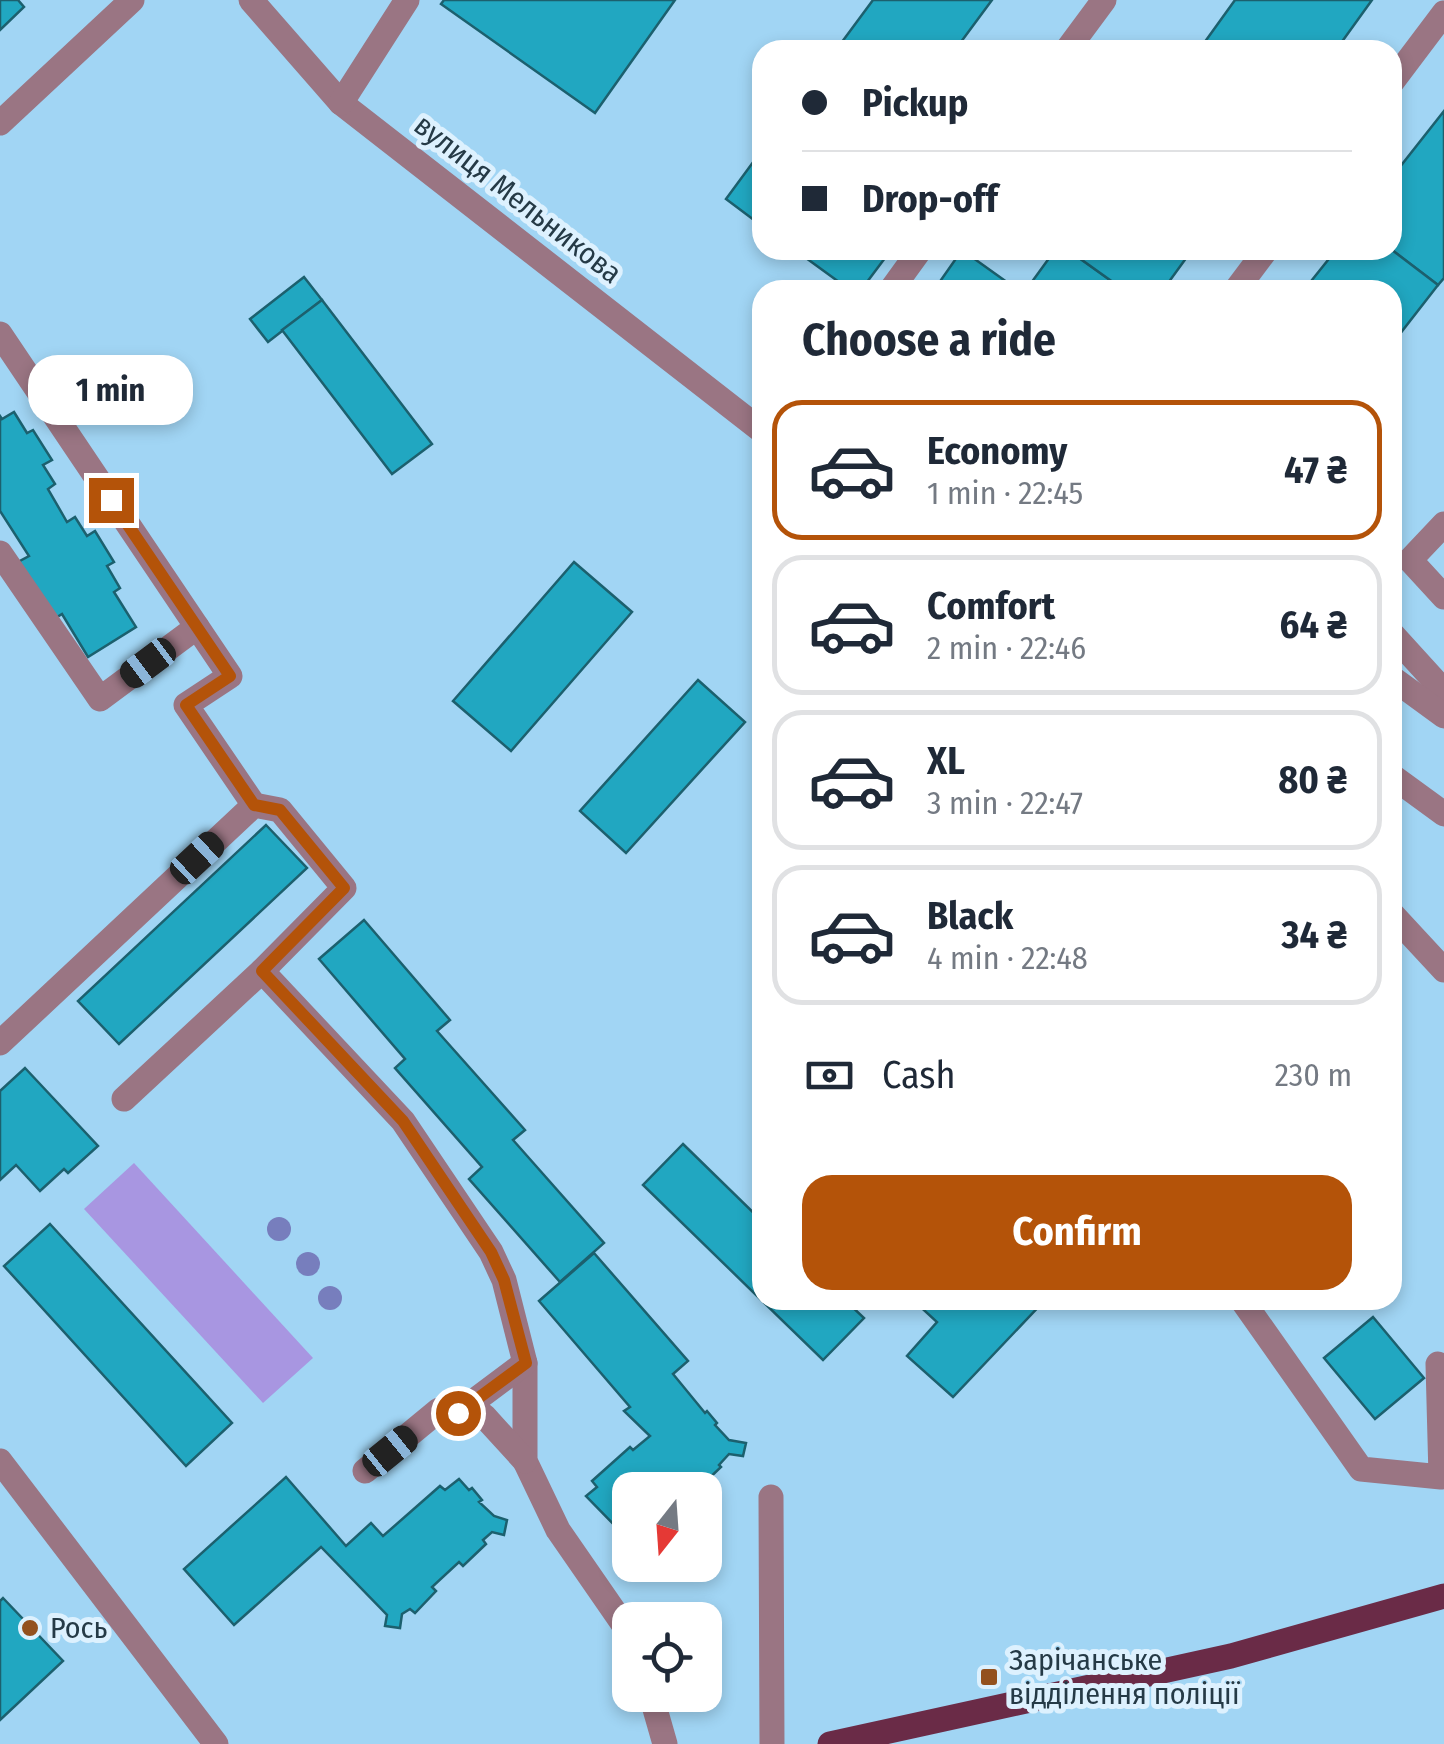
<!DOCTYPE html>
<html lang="en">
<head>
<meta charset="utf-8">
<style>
  :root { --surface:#fff; --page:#f2f2f3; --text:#1f2937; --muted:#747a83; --line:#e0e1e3; --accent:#b45309 }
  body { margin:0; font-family:"Fira Sans Condensed",sans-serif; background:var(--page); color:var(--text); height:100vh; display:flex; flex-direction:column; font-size:38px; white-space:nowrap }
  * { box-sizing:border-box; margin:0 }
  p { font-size:32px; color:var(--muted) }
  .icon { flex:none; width:55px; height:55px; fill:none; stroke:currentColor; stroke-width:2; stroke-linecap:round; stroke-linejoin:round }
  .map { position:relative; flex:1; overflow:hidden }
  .side { position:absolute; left:752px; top:280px; width:650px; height:1030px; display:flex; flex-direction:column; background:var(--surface); border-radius:30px; box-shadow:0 5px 15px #0003 }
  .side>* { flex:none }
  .banner { position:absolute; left:752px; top:40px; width:650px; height:220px; border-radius:30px; box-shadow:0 5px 15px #0003; display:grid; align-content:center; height:220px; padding:0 50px; background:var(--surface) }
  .needle { width:65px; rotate:197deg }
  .controls { position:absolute; left:612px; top:1472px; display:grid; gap:20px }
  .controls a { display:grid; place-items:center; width:110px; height:110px; border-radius:20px; background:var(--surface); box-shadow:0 5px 15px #0003; font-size:50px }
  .end { position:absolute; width:45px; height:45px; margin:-22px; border:12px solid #b45309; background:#fff; box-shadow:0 0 0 5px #fff }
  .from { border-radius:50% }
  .bubble { position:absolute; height:70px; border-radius:30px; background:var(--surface); box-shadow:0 5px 15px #0003; font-size:32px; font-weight:700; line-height:70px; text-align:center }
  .car { position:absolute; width:30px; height:60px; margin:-30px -15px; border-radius:12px; box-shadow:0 0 8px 2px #0007; background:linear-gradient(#222 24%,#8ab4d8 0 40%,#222 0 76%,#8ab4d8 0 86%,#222 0) }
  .banner b { display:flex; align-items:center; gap:35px; height:95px; font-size:38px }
  .banner b+b { border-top:2px solid var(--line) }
  .banner i { width:25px; height:25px; background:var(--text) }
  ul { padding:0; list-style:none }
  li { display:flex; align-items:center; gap:30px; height:140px; margin:0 20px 15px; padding:0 30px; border:5px solid var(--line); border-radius:30px }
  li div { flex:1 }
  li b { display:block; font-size:38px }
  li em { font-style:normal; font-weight:700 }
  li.on { border-color:var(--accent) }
  li>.icon { width:90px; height:90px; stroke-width:1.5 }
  h2 { padding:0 50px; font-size:45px; line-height:120px }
  .pay { display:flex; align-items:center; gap:25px; height:110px; padding:0 50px; font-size:38px }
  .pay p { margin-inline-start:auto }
  .action { display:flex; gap:20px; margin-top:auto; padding:20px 50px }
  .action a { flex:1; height:115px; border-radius:30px; background:var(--accent); color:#fff; font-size:40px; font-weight:700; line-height:115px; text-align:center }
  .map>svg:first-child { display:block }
</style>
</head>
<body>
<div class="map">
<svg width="1444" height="1744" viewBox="0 0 1444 1744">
  <rect width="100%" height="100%" fill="#a1d5f4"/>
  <path fill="#a896e1" d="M 134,1163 L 313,1358 L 263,1403 L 84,1209 Z"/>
  <g fill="#21a7c1" stroke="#1c606e" stroke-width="2.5">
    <path d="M 0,0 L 18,0 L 24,7 L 0,30 Z"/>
    <path d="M 444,0 L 675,0 L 595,113 L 441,4 Z"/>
    <path d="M 873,0 L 992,0 L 955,50 L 836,50 Z"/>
    <path d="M 1235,0 L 1372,0 L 1336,50 L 1199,50 Z"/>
    <path d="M 1444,111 L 1444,278 L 1438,285 L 1392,250 L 1392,177 Z"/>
    <path d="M 762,150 L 762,226 L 726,199 Z"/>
    <path d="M 795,250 L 891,250 L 861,290 L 850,290 Z"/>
    <path d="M 962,250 L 1018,290 L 934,290 Z"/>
    <path d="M 1055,250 L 1068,250 L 1124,290 L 1026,290 Z"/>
    <path d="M 1068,250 L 1192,250 L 1163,290 L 1124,290 Z"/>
    <path d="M 1336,250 L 1392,250 L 1438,285 L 1392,344 L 1392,290 L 1304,290 Z"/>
    <path d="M 304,277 L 322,300 L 268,342 L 250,319 Z"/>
    <path d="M 322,300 L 432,444 L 392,474 L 282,330 Z"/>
    <path d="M 14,412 L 27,433 L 33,430 L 52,460 L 43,465 L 55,484 L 48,489 L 67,522 L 75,517 L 87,536 L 95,531 L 114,562 L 107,566 L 120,588 L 114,592 L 136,627 L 88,657 L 62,614 L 54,619 L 18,562 L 29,556 L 0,511 L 0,416 L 2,419 Z"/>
    <path d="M 574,562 L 632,612 L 511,751 L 453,701 Z"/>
    <path d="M 698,680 L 745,722 L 626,853 L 580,811 Z"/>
    <path d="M 266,825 L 307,868 L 119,1044 L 78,1001 Z"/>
    <path d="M 364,920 L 450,1020 L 437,1031 L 525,1130 L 513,1140 L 604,1243 L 560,1282 L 469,1179 L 482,1167 L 395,1068 L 405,1059 L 319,959 Z"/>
    <path d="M 25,1068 L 98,1146 L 68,1173 L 64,1169 L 40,1191 L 16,1165 L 0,1180 L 0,1091 Z"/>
    <path d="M 683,1144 L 762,1221 L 762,1300 L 845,1300 L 864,1318 L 823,1360 L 643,1185 Z"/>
    <path d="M 50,1224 L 232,1423 L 186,1466 L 4,1266 Z"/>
    <path d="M 594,1253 L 688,1361 L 673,1374 L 705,1413 L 707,1411 L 717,1423 L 715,1425 L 729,1440 L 746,1443 L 743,1456 L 729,1454 L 719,1465 L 721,1467 L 698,1489 L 630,1490 L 630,1548 L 621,1546 L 623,1534 L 586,1496 L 597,1487 L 592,1481 L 630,1447 L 633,1450 L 650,1436 L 624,1411 L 630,1407 L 539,1301 Z"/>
    <path d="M 913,1300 L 1045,1300 L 953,1397 L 907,1356 L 937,1322 Z"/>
    <path d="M 1373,1317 L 1424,1378 L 1375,1419 L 1324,1358 Z"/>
    <path d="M 286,1477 L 346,1546 L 371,1523 L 383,1536 L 440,1486 L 445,1490 L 459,1479 L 469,1490 L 472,1488 L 482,1500 L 479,1502 L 494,1516 L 507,1520 L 504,1535 L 492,1532 L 483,1540 L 486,1544 L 463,1566 L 459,1562 L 432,1587 L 436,1591 L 415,1613 L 410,1609 L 402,1614 L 400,1628 L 385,1626 L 387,1615 L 321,1547 L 234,1625 L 184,1569 Z"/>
    <path d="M 3,1598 L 63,1661 L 0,1720 L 0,1601 Z"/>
  </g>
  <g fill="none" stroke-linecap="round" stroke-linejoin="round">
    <g stroke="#9a7583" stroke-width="25">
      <path d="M 251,0 L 341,103 L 762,431"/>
      <path d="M 1067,50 L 1104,0"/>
      <path d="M 1392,82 L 1444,13"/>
      <path d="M 341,103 L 407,0"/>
      <path d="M 0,123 L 132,0"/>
      <path d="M 891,290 L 920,250"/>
      <path d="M 1236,290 L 1266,250"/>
      <path d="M 0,334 L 230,676 L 186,705 L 254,805"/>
      <path d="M 1444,524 L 1410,560 L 1444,597"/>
      <path d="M 0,553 L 100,699 L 197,627"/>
      <path d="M 1392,634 L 1444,691"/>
      <path d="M 1392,678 L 1444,716"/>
      <path d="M 1392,776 L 1444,814"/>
      <path d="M 1392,914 L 1444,970"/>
      <path d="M 0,1043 L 254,805 L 280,810 L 344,888 L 262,971 L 403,1121 L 491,1252 L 504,1280 L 525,1363 L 525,1461 L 558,1530 L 630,1634"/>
      <path d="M 124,1099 L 262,971"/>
      <path d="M 1242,1300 L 1361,1469 L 1441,1477 L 1438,1364"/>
      <path d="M 458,1413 L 525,1363"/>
      <path d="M 0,1461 L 216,1744"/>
      <path d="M 365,1471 L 439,1410 L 484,1416 L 525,1461"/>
      <path d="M 771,1497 L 772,1744"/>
      <path d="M 651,1695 L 665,1744"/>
    </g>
    <path stroke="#6a2b47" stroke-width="25" d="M 830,1744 L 1231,1656 L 1444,1596"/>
  </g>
  <g fill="#777ebd">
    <circle cx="279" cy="1229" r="12"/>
    <circle cx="308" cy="1264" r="12"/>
    <circle cx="330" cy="1298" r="12"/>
  </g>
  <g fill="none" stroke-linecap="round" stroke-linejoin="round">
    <path stroke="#b45309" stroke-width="12" d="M 111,500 L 230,676 L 186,705 L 254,805 L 280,810 L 344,888 L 262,971 L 403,1121 L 491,1252 L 504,1280 L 526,1363 L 458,1413"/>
  </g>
  <g fill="#93511e" stroke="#ddf1fe" stroke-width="4">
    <circle cx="30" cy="1628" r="10"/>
    <rect x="979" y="1667" width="20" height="20" rx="5"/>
  </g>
  <g text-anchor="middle" stroke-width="10" stroke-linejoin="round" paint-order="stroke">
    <g font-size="30" fill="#253a46" stroke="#ddf1fe">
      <text transform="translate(518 199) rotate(38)" y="10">вулиця Мельникова</text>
    </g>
    <g font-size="30" fill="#253a46" stroke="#ddf1fe" text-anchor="start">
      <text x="50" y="1638">Рось</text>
      <text x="1009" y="1670">Зарічанське<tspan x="1009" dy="34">відділення поліції</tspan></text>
    </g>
  </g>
</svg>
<div class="controls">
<a><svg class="needle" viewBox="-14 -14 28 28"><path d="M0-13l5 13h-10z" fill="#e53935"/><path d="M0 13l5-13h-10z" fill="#747a83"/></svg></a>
<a><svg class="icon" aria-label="locate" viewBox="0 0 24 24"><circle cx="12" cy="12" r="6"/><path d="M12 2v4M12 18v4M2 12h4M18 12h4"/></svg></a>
</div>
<i class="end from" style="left:458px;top:1413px"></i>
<i class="end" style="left:111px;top:500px"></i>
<div class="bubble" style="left:28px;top:355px;width:165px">1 min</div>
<i class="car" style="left:148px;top:663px;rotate:233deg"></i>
<i class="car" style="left:197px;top:858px;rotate:47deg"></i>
<i class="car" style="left:390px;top:1451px;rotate:51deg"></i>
<div class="banner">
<b><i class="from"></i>Pickup</b>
<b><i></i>Drop-off</b>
</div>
<section class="side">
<h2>Choose a ride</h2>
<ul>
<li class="on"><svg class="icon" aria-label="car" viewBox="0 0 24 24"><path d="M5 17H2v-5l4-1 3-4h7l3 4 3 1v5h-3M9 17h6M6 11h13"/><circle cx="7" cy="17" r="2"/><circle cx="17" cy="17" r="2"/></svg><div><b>Economy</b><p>1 min · 22:45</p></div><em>47 ₴</em></li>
<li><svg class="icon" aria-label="car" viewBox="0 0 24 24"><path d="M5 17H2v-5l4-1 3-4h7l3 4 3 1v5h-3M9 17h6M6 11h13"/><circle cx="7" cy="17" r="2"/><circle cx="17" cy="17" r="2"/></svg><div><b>Comfort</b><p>2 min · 22:46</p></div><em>64 ₴</em></li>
<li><svg class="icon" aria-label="car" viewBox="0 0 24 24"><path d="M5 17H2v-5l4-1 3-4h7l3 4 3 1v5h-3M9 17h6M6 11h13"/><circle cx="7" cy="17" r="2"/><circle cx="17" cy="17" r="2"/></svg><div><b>XL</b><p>3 min · 22:47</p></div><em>80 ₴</em></li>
<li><svg class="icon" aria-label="car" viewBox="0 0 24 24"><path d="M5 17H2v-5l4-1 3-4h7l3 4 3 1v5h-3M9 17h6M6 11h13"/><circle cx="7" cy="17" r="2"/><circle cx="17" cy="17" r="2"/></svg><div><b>Black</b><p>4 min · 22:48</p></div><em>34 ₴</em></li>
</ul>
<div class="pay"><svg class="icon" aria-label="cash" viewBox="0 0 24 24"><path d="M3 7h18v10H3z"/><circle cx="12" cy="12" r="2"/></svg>Cash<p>230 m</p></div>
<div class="action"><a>Confirm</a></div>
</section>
</div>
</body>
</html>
